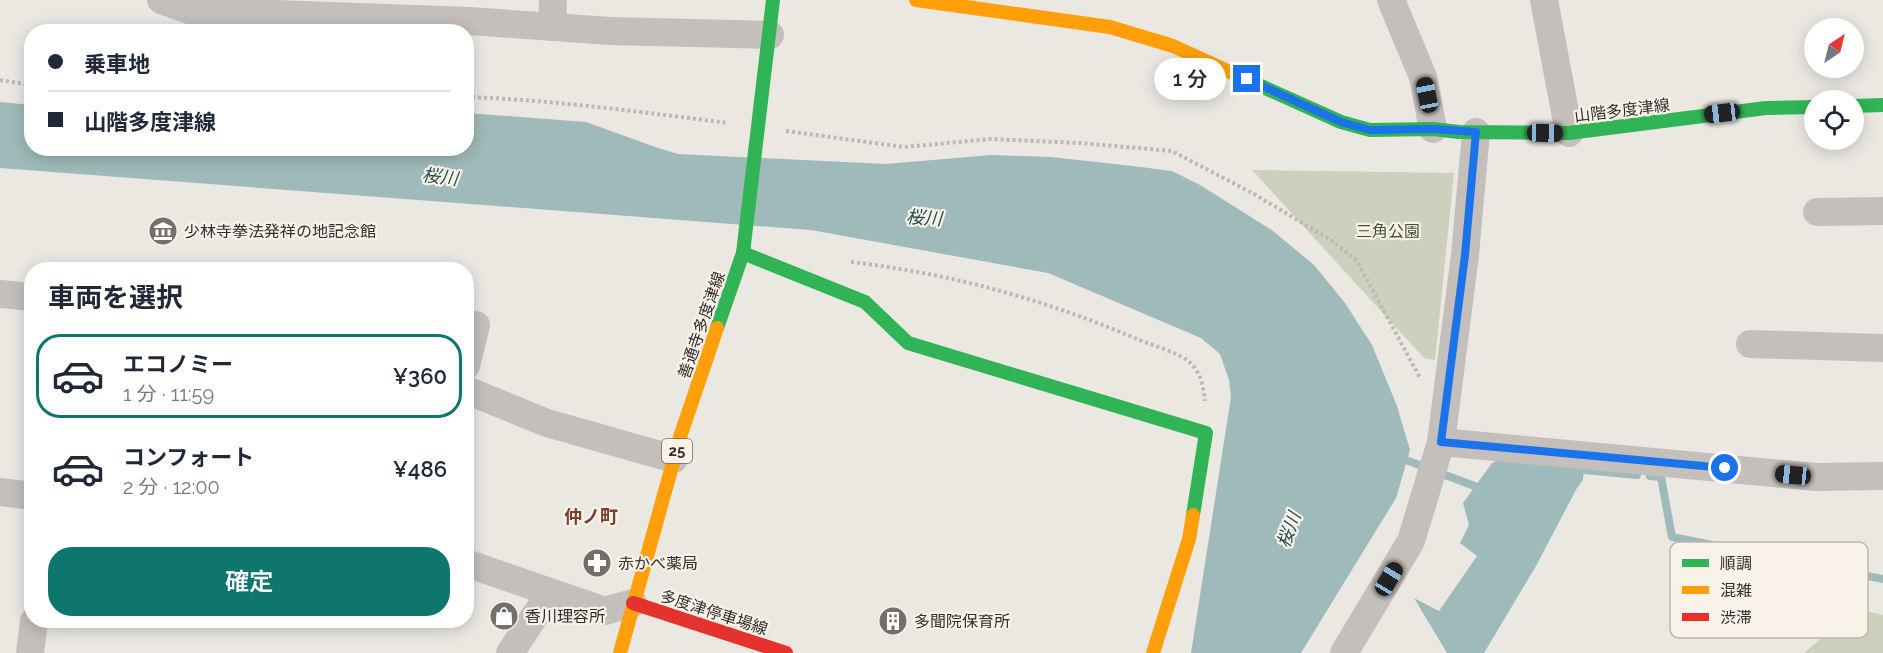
<!DOCTYPE html>
<html lang="ja">
<head>
<meta charset="utf-8">
<style>
  :root { --surface:#fff; --page:#f2f2f3; --text:#1f2937; --muted:#747a83; --line:#e0e1e3; --accent:#0f766e }
  body { margin:0; font-family:Raleway,"Noto Sans JP",sans-serif; background:var(--page); color:var(--text); height:100vh; display:flex; flex-direction:column; font-size:22px; white-space:nowrap }
  * { box-sizing:border-box; margin:0 }
  p { font-size:20px; color:var(--muted) }
  .icon { flex:none; width:33px; height:33px; fill:none; stroke:currentColor; stroke-width:2; stroke-linecap:round; stroke-linejoin:round }
  .map { position:relative; flex:1; overflow:hidden }
  .details { position:absolute; left:24px; top:262px; width:450px; height:366px; display:flex; flex-direction:column; background:var(--surface); border-radius:24px; box-shadow:0 3px 15px #0003 }
  .details>* { flex:none }
  .guide { position:absolute; left:24px; top:24px; width:450px; height:132px; border-radius:24px; box-shadow:0 3px 15px #0003; display:grid; align-content:center; height:132px; padding:0 24px; background:var(--surface) }
  .needle { width:39px; rotate:35deg }
  .fabs { position:absolute; left:1804px; top:18px; display:grid; gap:12px }
  .fabs a { display:grid; place-items:center; width:60px; height:60px; border-radius:50%; background:var(--surface); box-shadow:0 3px 15px #0003; font-size:30px }
  .end { position:absolute; width:27px; height:27px; margin:-14px; border:8px solid #1a73e8; background:#fff; box-shadow:0 0 0 3px #fff }
  .from { border-radius:50% }
  .bubble { position:absolute; height:42px; border-radius:21px; background:var(--surface); box-shadow:0 3px 15px #0003; font-size:20px; font-weight:600; line-height:42px; text-align:center }
  .car { position:absolute; width:18px; height:36px; margin:-18px -9px; border-radius:8px; box-shadow:0 0 4px 2px #0007; background:linear-gradient(#222 24%,#8ab4d8 0 40%,#222 0 76%,#8ab4d8 0 86%,#222 0) }
  .guide b { display:flex; align-items:center; gap:21px; height:57px; font-size:22px }
  .guide b+b { border-top:2px solid var(--line) }
  .guide i { width:15px; height:15px; background:var(--text) }
  ul { padding:0; list-style:none }
  li { display:flex; align-items:center; gap:18px; height:84px; margin:0 12px 9px; padding:0 12px; border:3px solid transparent; border-radius:24px }
  li div { flex:1 }
  li b { display:block; font-size:22px }
  li em { font-style:normal; font-weight:600 }
  li.on { border-color:var(--accent) }
  li>.icon { width:54px; height:54px; stroke-width:1.5 }
  h2 { padding:0 24px; font-size:27px; line-height:72px }
  .button { display:flex; gap:12px; margin-top:auto; padding:12px 24px }
  .button a { flex:1; height:69px; border-radius:24px; background:var(--accent); color:#fff; font-size:24px; font-weight:600; line-height:69px; text-align:center }
  .map>svg:first-child { display:block }
</style>
</head>
<body>
<div class="map">
<svg width="1883" height="653" viewBox="0 0 1883 653">
  <rect width="100%" height="100%" fill="#ebe7e1"/>
  <g fill="#ccd0bd">
    <path d="M 1252,170 L 1454,173 L 1435,360 L 1424,358 Z"/>
    <path d="M 1856,609 L 1883,615 L 1883,653 L 1804,653 Z"/>
  </g>
  <g fill="#9fbaba">
    <path d="M 0,102 L 31,105 L 32,148 L 466,148 L 467,113 L 586,122 L 658,148 L 678,154 L 886,164 L 991,155 L 1051,157 L 1141,167 L 1172,171 L 1200,185 L 1273,231 L 1314,265 L 1345,303 L 1372,345 L 1397,406 L 1410,450 L 1396,498 L 1301,653 L 1191,653 L 1231,397 L 1229,380 L 1220,354 L 1201,338 L 1048,273 L 811,230 L 0,168 Z"/>
    <path d="M 1509,455 L 1584,463 L 1583,480 L 1577,488 L 1536,566 L 1484,653 L 1447,653 L 1414,598 L 1439,611 L 1477,556 L 1460,543 L 1469,525 L 1463,503 L 1492,463 Z"/>
  </g>
  <g fill="none" stroke-linecap="round" stroke-linejoin="round">
    <g stroke="#9fbaba" stroke-width="8">
      <path d="M 1398,457 L 1485,490"/>
      <path d="M 1575,469 L 1637,475"/>
      <path d="M 1650,476 L 1661,477 L 1672,537 L 1883,579"/>
    </g>
    <g stroke="#bdb8b3" stroke-width="4" stroke-dasharray="3 3" stroke-linecap="butt">
      <path d="M 0,80 L 32,85"/>
      <path d="M 466,97 C 554,100 641,112 728,123"/>
      <path d="M 786,131 L 904,147 L 991,139 L 1080,143 L 1172,151 L 1254,194 L 1334,242 L 1357,261 L 1420,378"/>
      <path d="M 851,262 C 953,274 1043,299 1137,339 C 1149,344 1178,353 1187,360 C 1201,371 1203,385 1205,401"/>
    </g>
    <g stroke="#c4bfbb" stroke-width="28">
      <path d="M 161,0 L 192,11 L 470,21 L 610,31 L 770,35"/>
      <path d="M 1391,0 L 1423,77 L 1433,129"/>
      <path d="M 1544,0 L 1569,133"/>
      <path d="M 552,27 L 553,0"/>
      <path d="M 1817,212 L 1883,211"/>
      <path d="M 0,294 L 32,297"/>
      <path d="M 1750,344 L 1883,348"/>
      <path d="M 466,366 L 476,325"/>
      <path d="M 466,390 L 547,423 L 674,459"/>
      <path d="M 1441,442 L 1815,477 L 1883,476"/>
      <path d="M 0,492 L 32,496"/>
      <path d="M 466,563 L 605,611 L 633,603"/>
      <path d="M 30,653 L 34,621"/>
      <path d="M 510,653 L 550,593"/>
      <path d="M 1344,653 L 1411,541 L 1441,442 L 1465,255 L 1476,132"/>
    </g>
    <g stroke="#30b455" stroke-width="14">
      <path d="M 1252,82 L 1341,122 L 1370,130 L 1433,129 L 1459,132 L 1569,133 L 1766,108 L 1815,107"/>
      <path d="M 1854,106 L 1883,105"/>
      <path d="M 743,253 L 865,302 L 908,343 L 1206,433 L 1193,515"/>
      <path d="M 717,328 L 743,253 L 773,0"/>
    </g>
    <g stroke="#ff9f0a" stroke-width="14">
      <path d="M 916,0 L 1110,27 L 1173,46 L 1252,82"/>
      <path d="M 620,653 L 681,434 L 717,328"/>
      <path d="M 1153,653 L 1189,539 L 1193,515"/>
    </g>
    <path stroke="#e5322d" stroke-width="14" d="M 633,603 L 786,653"/>
  </g>
  <g fill="none" stroke-linecap="round" stroke-linejoin="round">
    <path stroke="#1a73e8" stroke-width="8" d="M 1247,79 L 1341,122 L 1370,130 L 1433,129 L 1476,132 L 1465,255 L 1441,442 L 1725,468"/>
  </g>
  <defs>
    <g id="museum-disc" transform="scale(1.5)"><circle r="9.5" fill="#756e69" stroke="#f8f2e9"/><path d="M0-6L6-3V-2H-6V-3ZM-5-1h2V3h-2ZM-1-1h2V3h-2ZM3-1h2V3H3ZM-6 4H6V6H-6Z" fill="#fff"/></g>
    <g id="pharmacy-disc" transform="scale(1.5)"><circle r="9.5" fill="#756e69" stroke="#f8f2e9"/><path d="M-2-6h4v4h4v4h-4v4h-4v-4h-4v-4h4Z" fill="#fff"/></g>
    <g id="shop-disc" transform="scale(1.5)"><circle r="9.5" fill="#756e69" stroke="#f8f2e9"/><path d="M-5-2.5h2.3a2.7 3.5 0 0 1 5.4 0H5L5.5 6h-11ZM-1.5-2.5h3a1.5 2.3 0 0 0-3 0Z" fill="#fff"/></g>
    <g id="building-disc" transform="scale(1.5)"><circle r="9.5" fill="#756e69" stroke="#f8f2e9"/><path d="M-4-6H4V6H1V3H-1V6H-4ZM-2.5-4.3h1.7v1.8h-1.7ZM.8-4.3h1.7v1.8H.8ZM-2.5-1h1.7V.8h-1.7ZM.8-1h1.7V.8H.8Z" fill="#fff"/></g>
  </defs>
  <g fill-rule="evenodd">
    <use href="#museum-disc" x="163" y="231"/>
    <use href="#pharmacy-disc" x="597" y="563"/>
    <use href="#shop-disc" x="504" y="616"/>
    <use href="#building-disc" x="893" y="621"/>
  </g>
  <g text-anchor="middle" stroke-width="4.5" stroke-linejoin="round" paint-order="stroke">
    <rect fill="#f8f2e9" stroke="#706863" stroke-width="1.5" x="662" y="439" width="30" height="24" rx="4.5"/>
    <g font-size="15" font-weight="bold" fill="#352d29">
      <text x="677" y="456">25</text>
    </g>
    <g font-size="16" fill="#352d29" stroke="#f8f2e9">
      <text transform="translate(1622 110) rotate(-7)" y="6">山階多度津線</text>
      <text transform="translate(701 325) rotate(-71)" y="6">善通寺多度津線</text>
      <text transform="translate(714 612) rotate(18)" y="6">多度津停車場線</text>
    </g>
    <g font-size="16" fill="#352d29" stroke="#f8f2e9" text-anchor="start">
      <text x="184" y="237">少林寺拳法発祥の地記念館</text>
      <text x="618" y="569">赤かべ薬局</text>
      <text x="525" y="622">香川理容所</text>
      <text x="914" y="627">多聞院保育所</text>
    </g>
    <g font-size="16" fill="#43502f" stroke="#f8f2e9">
      <text x="1388" y="237">三角公園</text>
    </g>
    <g font-size="18" font-style="italic" fill="#234d52" stroke="#f8f2e9">
      <text transform="translate(440 177) rotate(7)" y="6">桜川</text>
      <text transform="translate(924 218) rotate(4)" y="6">桜川</text>
      <text transform="translate(1289 530) rotate(-70)" y="6">桜川</text>
    </g>
    <g font-size="18" font-weight="bold" fill="#7b412b" stroke="#f8f2e9">
      <text x="591" y="523">仲ノ町</text>
    </g>
  </g>
  <rect x="1670" y="542" width="198" height="96" rx="9" fill="#f8f2e9" stroke="#beb7af" stroke-width="1.5"/>
  <rect x="1682" y="559" width="27" height="8" fill="#30b455"/>
  <rect x="1682" y="586" width="27" height="8" fill="#ff9f0a"/>
  <rect x="1682" y="613" width="27" height="8" fill="#e5322d"/>
  <g font-size="16" fill="#352d29">
    <text x="1720" y="569">順調</text>
    <text x="1720" y="596">混雑</text>
    <text x="1720" y="623">渋滞</text>
  </g>
</svg>
<div class="fabs">
<a><svg class="needle" viewBox="-14 -14 28 28"><path d="M0-13l5 13h-10z" fill="#e53935"/><path d="M0 13l5-13h-10z" fill="#747a83"/></svg></a>
<a><svg class="icon" aria-label="locate" viewBox="0 0 24 24"><circle cx="12" cy="12" r="6"/><path d="M12 2v4M12 18v4M2 12h4M18 12h4"/></svg></a>
</div>
<i class="end from" style="left:1725px;top:468px"></i>
<i class="end" style="left:1247px;top:79px"></i>
<div class="bubble" style="left:1154px;top:58px;width:72px">1 分</div>
<i class="car" style="left:1427px;top:95px;rotate:349deg"></i>
<i class="car" style="left:1722px;top:113px;rotate:263deg"></i>
<i class="car" style="left:1545px;top:133px;rotate:91deg"></i>
<i class="car" style="left:1793px;top:475px;rotate:276deg"></i>
<i class="car" style="left:1389px;top:579px;rotate:31deg"></i>
<div class="guide">
<b><i class="from"></i>乗車地</b>
<b><i></i>山階多度津線</b>
</div>
<section class="details">
<h2>車両を選択</h2>
<ul>
<li class="on"><svg class="icon" aria-label="car" viewBox="0 0 24 24"><path d="M5 17H2v-5l4-1 3-4h7l3 4 3 1v5h-3M9 17h6M6 11h13"/><circle cx="7" cy="17" r="2"/><circle cx="17" cy="17" r="2"/></svg><div><b>エコノミー</b><p>1 分 · 11:59</p></div><em>¥360</em></li>
<li><svg class="icon" aria-label="car" viewBox="0 0 24 24"><path d="M5 17H2v-5l4-1 3-4h7l3 4 3 1v5h-3M9 17h6M6 11h13"/><circle cx="7" cy="17" r="2"/><circle cx="17" cy="17" r="2"/></svg><div><b>コンフォート</b><p>2 分 · 12:00</p></div><em>¥486</em></li>
</ul>
<div class="button"><a>確定</a></div>
</section>
</div>
</body>
</html>
